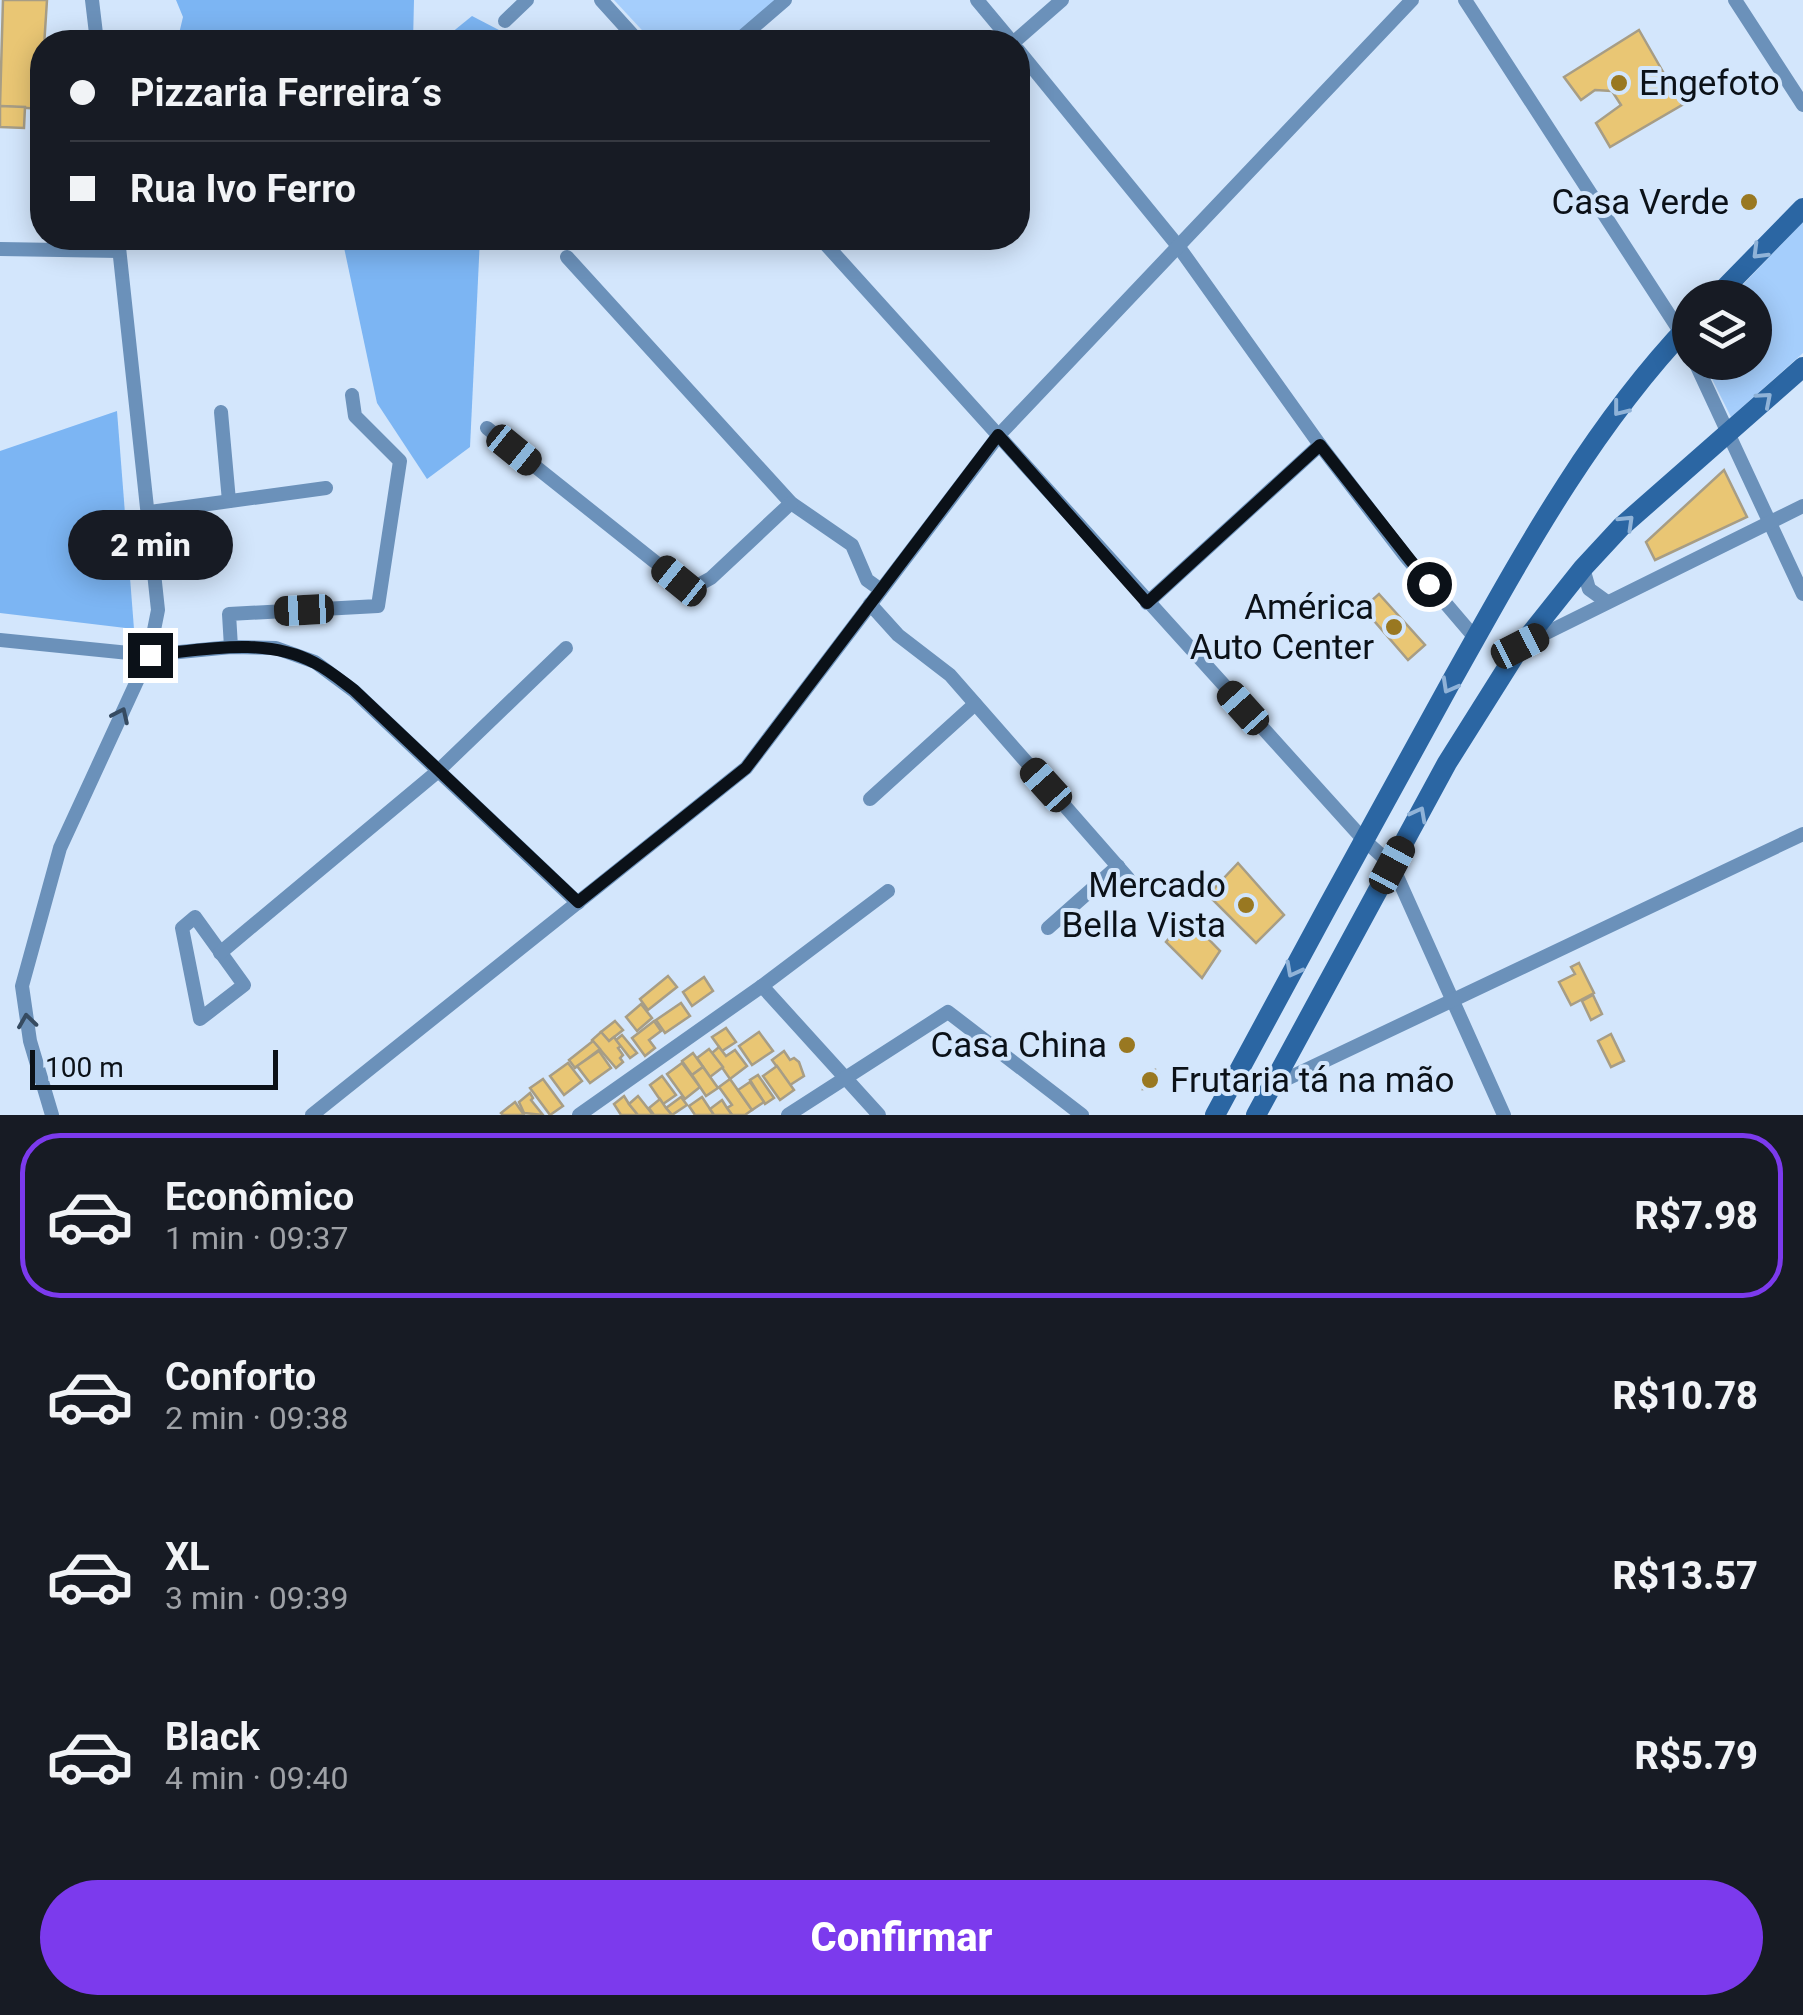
<!DOCTYPE html>
<html lang="pt">
<head>
<meta charset="utf-8">
<style>
  :root { --surface:#171b24; --page:#242831; --text:#f1f3f6; --muted:#9ea1a6; --line:#363941; --accent:#7c3aed }
  body { margin:0; font-family:Roboto,sans-serif; background:var(--page); color:var(--text); height:100vh; display:flex; flex-direction:column; font-size:38px; white-space:nowrap }
  * { box-sizing:border-box; margin:0 }
  p { font-size:32px; color:var(--muted) }
  .icon { flex:none; width:55px; height:55px; fill:none; stroke:currentColor; stroke-width:2; stroke-linecap:round; stroke-linejoin:round }
  .map { position:relative; height:1115px; overflow:hidden }
  .side { display:flex; flex-direction:column; background:var(--surface); flex:1 }
  .side>* { flex:none }
  .banner { position:absolute; left:30px; top:30px; width:1000px; height:220px; border-radius:40px; box-shadow:0 5px 25px #0003; display:grid; align-content:center; height:220px; padding:0 40px; background:var(--surface) }
  .tools { position:absolute; left:1672px; top:280px; display:grid; gap:20px }
  .tools a { display:grid; place-items:center; width:100px; height:100px; border-radius:50%; background:var(--surface); box-shadow:0 5px 25px #0003; font-size:50px }
  .scale { position:absolute; left:30px; bottom:25px; width:248px; box-sizing:border-box; padding-left:10px; border:5px solid #0b1118; border-top:0; font-size:28px; line-height:35px; white-space:nowrap; color:#0b1118; -webkit-text-stroke:8px #d3e6fc; paint-order:stroke }
  .end { position:absolute; width:45px; height:45px; margin:-22px; border:12px solid #0b1118; background:#fff; box-shadow:0 0 0 5px #fff }
  .from { border-radius:50% }
  .bubble { position:absolute; height:70px; border-radius:35px; background:var(--surface); box-shadow:0 5px 25px #0003; font-size:32px; font-weight:800; line-height:70px; text-align:center }
  .car { position:absolute; width:30px; height:60px; margin:-30px -15px; border-radius:12px; box-shadow:0 0 8px 2px #0007; background:linear-gradient(#222 24%,#8ab4d8 0 40%,#222 0 76%,#8ab4d8 0 86%,#222 0) }
  .banner b { display:flex; align-items:center; gap:35px; height:95px; font-size:38px }
  .banner b+b { border-top:2px solid var(--line) }
  .banner i { width:25px; height:25px; background:var(--text) }
  ul { padding:18px 0 0; list-style:none }
  li { display:flex; align-items:center; gap:30px; height:165px; margin:0 20px 15px; padding:0 20px; border:5px solid transparent; border-radius:40px }
  li div { flex:1 }
  li b { display:block; font-size:38px }
  li em { font-style:normal; font-weight:800 }
  li.on { border-color:var(--accent) }
  li>.icon { width:90px; height:90px; stroke-width:1.5 }
  .primary-button { display:flex; gap:20px; margin-top:auto; padding:20px 40px }
  .primary-button a { flex:1; height:115px; border-radius:60px; background:var(--accent); color:#fff; font-size:40px; font-weight:800; line-height:115px; text-align:center }
  .map>svg:first-child { display:block }
</style>
</head>
<body>
<div class="map">
<svg width="1803" height="1115" viewBox="0 0 1803 1115">
  <rect width="100%" height="100%" fill="#d3e6fc"/>
  <g fill="#a5cefc">
    <path d="M 614,0 L 778,0 L 728,42 L 653,42 Z"/>
    <path d="M 1803,222 L 1803,353 L 1731,417 L 1704,363 L 1755,362 L 1755,298 L 1731,297 Z"/>
  </g>
  <g fill="#7cb5f3">
    <path d="M 176,0 L 414,0 L 413,42 L 177,42 L 183,17 Z"/>
    <path d="M 472,16 L 516,39 L 519,42 L 440,42 Z"/>
    <path d="M 342,238 L 480,238 L 470,447 L 427,479 L 377,403 Z"/>
    <path d="M 117,411 L 134,629 L 0,613 L 0,451 Z"/>
  </g>
  <g fill="#e9c674" stroke="#a79d85" stroke-width="2.5">
    <path d="M 3,0 L 47,0 L 40,109 L 0,106 Z"/>
    <path d="M 1639,30 L 1682,105 L 1610,147 L 1596,123 L 1621,105 L 1612,91 L 1595,90 L 1581,100 L 1564,77 Z"/>
    <path d="M 0,106 L 25,107 L 24,128 L 0,127 Z"/>
    <path d="M 1724,470 L 1747,517 L 1655,560 L 1646,542 Z"/>
    <path d="M 1379,594 L 1425,645 L 1408,660 L 1363,608 Z"/>
    <path d="M 1238,863 L 1284,915 L 1256,943 L 1208,895 Z"/>
    <path d="M 1187,917 L 1220,951 L 1202,978 L 1166,942 Z"/>
    <path d="M 1579,963 L 1594,993 L 1571,1005 L 1559,982 L 1575,974 L 1571,967 Z"/>
    <path d="M 668,976 L 677,987 L 648,1010 L 640,999 Z"/>
    <path d="M 704,977 L 713,991 L 692,1006 L 683,992 Z"/>
    <path d="M 1593,995 L 1602,1014 L 1591,1020 L 1582,1001 Z"/>
    <path d="M 681,1003 L 690,1016 L 665,1033 L 656,1020 Z"/>
    <path d="M 641,1004 L 652,1018 L 637,1031 L 626,1017 Z"/>
    <path d="M 615,1021 L 623,1030 L 609,1041 L 601,1032 Z"/>
    <path d="M 654,1021 L 661,1031 L 649,1040 L 655,1048 L 645,1056 L 632,1038 Z"/>
    <path d="M 726,1028 L 736,1042 L 722,1051 L 712,1037 Z"/>
    <path d="M 601,1032 L 609,1041 L 614,1037 L 621,1046 L 618,1048 L 623,1055 L 620,1058 L 623,1062 L 616,1068 L 592,1040 Z"/>
    <path d="M 759,1032 L 773,1051 L 752,1065 L 739,1046 Z"/>
    <path d="M 1611,1034 L 1624,1061 L 1611,1067 L 1598,1041 Z"/>
    <path d="M 622,1035 L 637,1053 L 630,1058 L 616,1040 Z"/>
    <path d="M 593,1041 L 600,1049 L 575,1068 L 569,1060 Z"/>
    <path d="M 719,1047 L 726,1056 L 735,1050 L 747,1066 L 730,1079 L 712,1053 Z"/>
    <path d="M 709,1049 L 723,1067 L 710,1077 L 697,1058 Z"/>
    <path d="M 599,1051 L 611,1068 L 590,1083 L 577,1066 Z"/>
    <path d="M 784,1051 L 790,1060 L 794,1058 L 799,1062 L 804,1076 L 790,1085 L 772,1060 Z"/>
    <path d="M 693,1053 L 703,1067 L 692,1075 L 682,1061 Z"/>
    <path d="M 568,1063 L 582,1081 L 564,1095 L 550,1076 Z"/>
    <path d="M 682,1063 L 700,1087 L 685,1099 L 667,1074 Z"/>
    <path d="M 777,1066 L 794,1090 L 780,1100 L 763,1076 Z"/>
    <path d="M 703,1067 L 718,1088 L 706,1096 L 692,1075 Z"/>
    <path d="M 1155,1070 L 1156,1087 L 1143,1089 L 1146,1073 Z"/>
    <path d="M 758,1075 L 774,1098 L 765,1104 L 750,1080 Z"/>
    <path d="M 662,1076 L 676,1095 L 663,1104 L 650,1085 Z"/>
    <path d="M 543,1079 L 563,1106 L 550,1115 L 530,1088 Z"/>
    <path d="M 730,1079 L 752,1110 L 745,1115 L 732,1115 L 727,1108 L 732,1105 L 719,1087 Z"/>
    <path d="M 750,1082 L 764,1102 L 752,1110 L 738,1090 Z"/>
    <path d="M 530,1093 L 533,1098 L 531,1100 L 543,1115 L 524,1113 L 519,1102 Z"/>
    <path d="M 624,1096 L 629,1104 L 638,1115 L 621,1115 L 614,1104 Z"/>
    <path d="M 638,1096 L 653,1115 L 638,1115 L 629,1104 Z"/>
    <path d="M 681,1097 L 687,1105 L 672,1115 L 666,1108 Z"/>
    <path d="M 702,1097 L 714,1115 L 695,1115 L 689,1106 Z"/>
    <path d="M 660,1099 L 666,1108 L 672,1115 L 654,1115 L 649,1108 Z"/>
    <path d="M 722,1100 L 727,1108 L 732,1115 L 714,1115 L 710,1109 Z"/>
    <path d="M 515,1102 L 524,1115 L 503,1115 L 501,1113 Z"/>
  </g>
  <g fill="none" stroke-linecap="round" stroke-linejoin="round">
    <g stroke="#6b91ba" stroke-width="14">
      <path d="M 92,0 L 97,42"/>
      <path d="M 601,0 L 639,42"/>
      <path d="M 977,0 L 1012,42"/>
      <path d="M 1465,0 L 1681,333 L 1690,353"/>
      <path d="M 1735,0 L 1803,105"/>
      <path d="M 505,21 L 527,0"/>
      <path d="M 736,42 L 785,0"/>
      <path d="M 1014,42 L 1062,0"/>
      <path d="M 1018,50 L 1178,246 L 1320,445 L 1406,557 L 1476,639"/>
      <path d="M 820,238 L 1363,839 L 1392,865 L 1504,1115"/>
      <path d="M 0,249 L 119,251"/>
      <path d="M 567,257 L 791,503 L 852,545 L 867,580 L 881,590"/>
      <path d="M 1695,362 L 1803,594"/>
      <path d="M 221,412 L 229,501"/>
      <path d="M 487,428 L 679,581 L 693,588 L 711,578 L 791,503"/>
      <path d="M 150,512 L 326,488"/>
      <path d="M 1583,568 L 1589,589 L 1607,602"/>
      <path d="M 1147,603 L 1320,445"/>
      <path d="M 870,604 L 898,635 L 950,675 L 1128,878"/>
      <path d="M 0,640 L 149,655 L 231,647 L 276,648 L 315,662 L 354,691 L 578,903"/>
      <path d="M 1526,643 L 1803,506"/>
      <path d="M 231,647 L 229,614 L 378,606 L 400,461 L 355,416 L 352,395"/>
      <path d="M 870,799 L 975,704"/>
      <path d="M 195,917 L 244,985 L 200,1019 L 182,928 Z"/>
      <path d="M 1048,928 L 1118,866"/>
      <path d="M 220,953 L 437,772 L 566,648"/>
      <path d="M 762,986 L 879,1115"/>
      <path d="M 1274,1085 L 1803,834"/>
      <path d="M 52,1115 L 30,1041 L 22,986 L 60,848 L 149,655 L 158,610 L 118,238"/>
      <path d="M 312,1115 L 746,768 L 999,435 L 1412,0"/>
      <path d="M 579,1115 L 762,986 L 888,891"/>
      <path d="M 788,1115 L 948,1012 L 1082,1115"/>
    </g>
    <g stroke="#2b66a3" stroke-width="20">
      <path d="M 1715,298 L 1803,208"/>
      <path d="M 1215,1115 C 1293,970 1371,826 1451,682 C 1521,557 1590,429 1690,324"/>
      <path d="M 1256,1115 L 1447,763 L 1520,647 L 1583,568 L 1621,527 L 1803,367"/>
    </g>
  </g>
  <defs><path id="oneway-chevron" d="M-2-3.5L2.5 0L-2 3.5" fill="none" stroke-width="1.6" stroke-linecap="round" stroke-linejoin="round" transform="scale(2.5)"/></defs>
  <g stroke="#90b3d8">
    <use href="#oneway-chevron" transform="translate(1759 252) rotate(135)"/>
    <use href="#oneway-chevron" transform="translate(1765 399) rotate(-41)"/>
    <use href="#oneway-chevron" transform="translate(1620 409) rotate(128)"/>
    <use href="#oneway-chevron" transform="translate(1627 522) rotate(-44)"/>
    <use href="#oneway-chevron" transform="translate(1449 686) rotate(119)"/>
    <use href="#oneway-chevron" transform="translate(1419 814) rotate(-62)"/>
    <use href="#oneway-chevron" transform="translate(1293 970) rotate(118)"/>
  </g>
  <g stroke="#364b61">
    <use href="#oneway-chevron" transform="translate(121 715) rotate(-65)"/>
    <use href="#oneway-chevron" transform="translate(27 1021) rotate(-98)"/>
  </g>
  <g fill="none" stroke-linecap="round" stroke-linejoin="round">
    <path stroke="#0b1118" stroke-width="12" d="M 150,655 C 203,650 265,636 315,663 C 329,670 342,681 354,690 L 578,902 L 746,768 L 998,435 L 1147,603 L 1320,445 L 1429,584"/>
  </g>
  <g fill="#997821" stroke="#d3e6fc" stroke-width="4">
    <circle cx="1619" cy="83" r="10"/>
    <circle cx="1749" cy="202" r="10"/>
    <circle cx="1394" cy="627" r="10"/>
    <circle cx="1246" cy="905" r="10"/>
    <circle cx="1127" cy="1045" r="10"/>
    <circle cx="1150" cy="1080" r="10"/>
  </g>
  <g text-anchor="middle" stroke-width="8" stroke-linejoin="round" paint-order="stroke">
    <g font-size="35" fill="#0b1118" stroke="#d3e6fc" text-anchor="end">
      <text x="1639" y="95" text-anchor="start">Engefoto</text>
      <text x="1729" y="214">Casa Verde</text>
      <text x="1374" y="619">América<tspan x="1374" dy="40">Auto Center</tspan></text>
      <text x="1226" y="897">Mercado<tspan x="1226" dy="40">Bella Vista</tspan></text>
      <text x="1107" y="1057">Casa China</text>
      <text x="1170" y="1092" text-anchor="start">Frutaria tá na mão</text>
    </g>
  </g>
</svg>
<div class="tools">
<a><svg class="icon" aria-label="layers" viewBox="0 0 24 24"><path d="M12 4l9 5-9 5-9-5zM3 14l9 5 9-5"/></svg></a>
</div>
<div class="scale">100 m</div>
<i class="end from" style="left:1429px;top:584px"></i>
<i class="end" style="left:150px;top:655px"></i>
<div class="bubble" style="left:68px;top:510px;width:165px">2 min</div>
<i class="car" style="left:514px;top:450px;rotate:129deg"></i>
<i class="car" style="left:679px;top:581px;rotate:309deg"></i>
<i class="car" style="left:304px;top:610px;rotate:267deg"></i>
<i class="car" style="left:1520px;top:646px;rotate:63deg"></i>
<i class="car" style="left:1243px;top:708px;rotate:318deg"></i>
<i class="car" style="left:1046px;top:785px;rotate:318deg"></i>
<i class="car" style="left:1392px;top:865px;rotate:28deg"></i>
<div class="banner">
<b><i class="from"></i>Pizzaria Ferreira´s</b>
<b><i></i>Rua Ivo Ferro</b>
</div>
</div>
<section class="side">
<ul>
<li class="on"><svg class="icon" aria-label="car" viewBox="0 0 24 24"><path d="M5 17H2v-5l4-1 3-4h7l3 4 3 1v5h-3M9 17h6M6 11h13"/><circle cx="7" cy="17" r="2"/><circle cx="17" cy="17" r="2"/></svg><div><b>Econômico</b><p>1 min · 09:37</p></div><em>R$7.98</em></li>
<li><svg class="icon" aria-label="car" viewBox="0 0 24 24"><path d="M5 17H2v-5l4-1 3-4h7l3 4 3 1v5h-3M9 17h6M6 11h13"/><circle cx="7" cy="17" r="2"/><circle cx="17" cy="17" r="2"/></svg><div><b>Conforto</b><p>2 min · 09:38</p></div><em>R$10.78</em></li>
<li><svg class="icon" aria-label="car" viewBox="0 0 24 24"><path d="M5 17H2v-5l4-1 3-4h7l3 4 3 1v5h-3M9 17h6M6 11h13"/><circle cx="7" cy="17" r="2"/><circle cx="17" cy="17" r="2"/></svg><div><b>XL</b><p>3 min · 09:39</p></div><em>R$13.57</em></li>
<li><svg class="icon" aria-label="car" viewBox="0 0 24 24"><path d="M5 17H2v-5l4-1 3-4h7l3 4 3 1v5h-3M9 17h6M6 11h13"/><circle cx="7" cy="17" r="2"/><circle cx="17" cy="17" r="2"/></svg><div><b>Black</b><p>4 min · 09:40</p></div><em>R$5.79</em></li>
</ul>
<div class="primary-button"><a>Confirmar</a></div>
</section>
</body>
</html>
